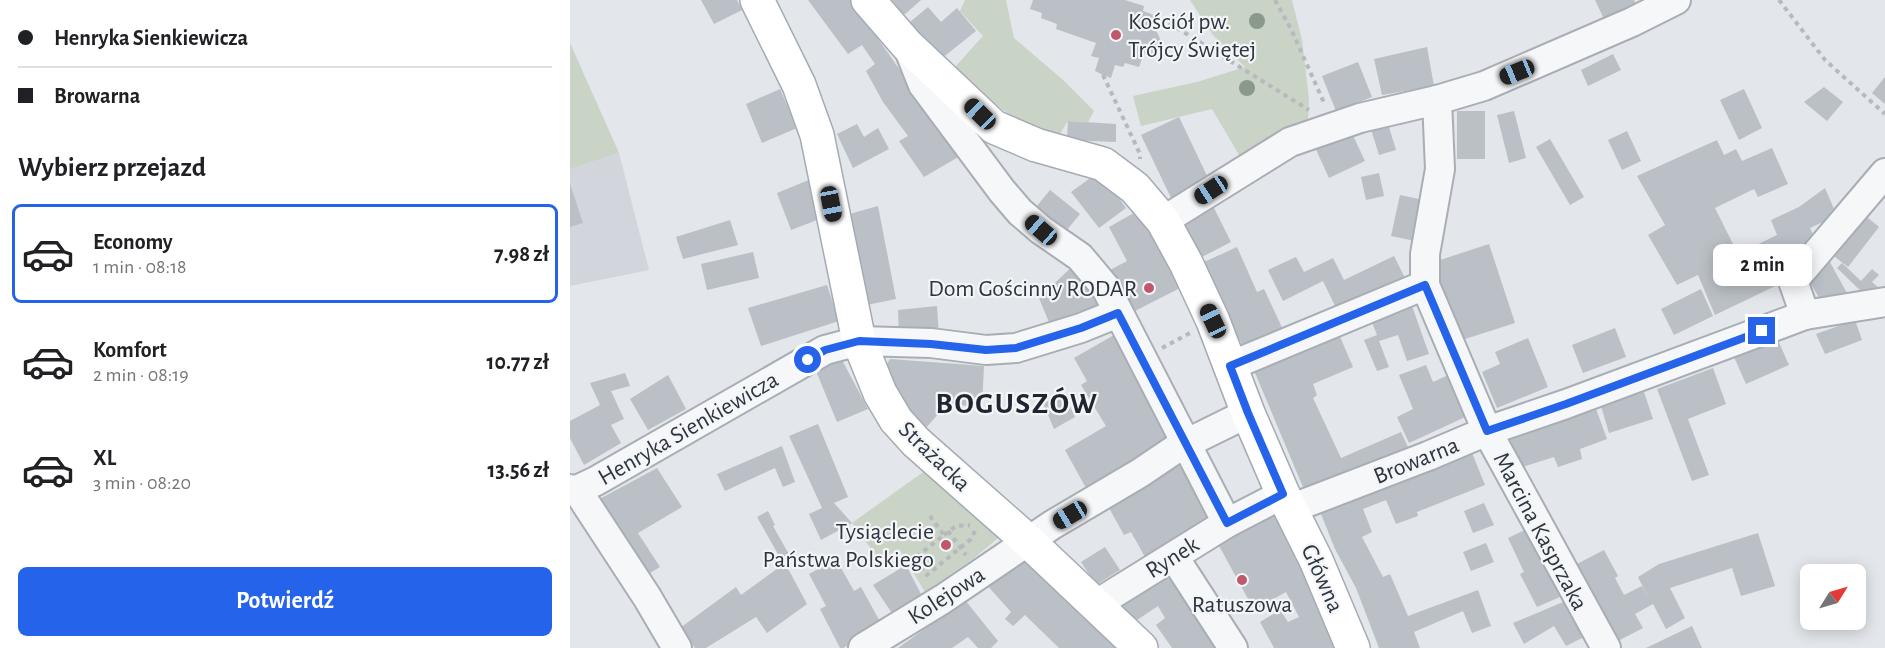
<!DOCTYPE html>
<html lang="pl">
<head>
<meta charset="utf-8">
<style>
  :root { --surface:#fff; --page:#f2f2f2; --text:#202124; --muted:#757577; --line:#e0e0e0; --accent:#2563eb }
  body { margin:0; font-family:"Alegreya Sans",sans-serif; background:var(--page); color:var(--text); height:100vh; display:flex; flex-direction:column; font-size:22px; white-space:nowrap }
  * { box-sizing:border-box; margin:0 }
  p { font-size:20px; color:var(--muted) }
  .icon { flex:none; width:33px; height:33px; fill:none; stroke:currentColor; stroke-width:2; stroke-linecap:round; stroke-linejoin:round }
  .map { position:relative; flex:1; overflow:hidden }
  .drawer { display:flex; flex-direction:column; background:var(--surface); width:570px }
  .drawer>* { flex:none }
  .guide { display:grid; align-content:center; height:132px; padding:0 18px; background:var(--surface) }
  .needle { width:39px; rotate:53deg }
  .buttons { position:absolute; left:1230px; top:564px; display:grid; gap:12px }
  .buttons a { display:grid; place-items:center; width:66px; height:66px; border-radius:9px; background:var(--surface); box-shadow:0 3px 15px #0003; font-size:30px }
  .end { position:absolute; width:27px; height:27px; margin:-14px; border:8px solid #2563eb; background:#fff; box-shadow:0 0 0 3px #fff }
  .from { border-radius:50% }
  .bubble { position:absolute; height:42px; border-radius:9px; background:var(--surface); box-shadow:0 3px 15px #0003; font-size:20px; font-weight:700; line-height:42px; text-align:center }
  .car { position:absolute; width:18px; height:36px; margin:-18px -9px; border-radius:8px; box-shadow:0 0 4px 2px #0007; background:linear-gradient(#222 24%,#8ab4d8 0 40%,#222 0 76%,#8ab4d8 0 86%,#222 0) }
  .guide b { display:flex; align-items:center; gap:21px; height:57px; font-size:22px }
  .guide b+b { border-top:2px solid var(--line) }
  .guide i { width:15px; height:15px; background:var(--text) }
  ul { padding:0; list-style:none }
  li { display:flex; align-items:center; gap:18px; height:99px; margin:0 12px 9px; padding:0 6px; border:3px solid transparent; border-radius:9px }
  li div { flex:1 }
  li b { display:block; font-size:22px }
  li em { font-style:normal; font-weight:700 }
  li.selected { border-color:var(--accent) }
  li>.icon { width:54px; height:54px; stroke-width:1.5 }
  h2 { padding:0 18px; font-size:27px; line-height:72px }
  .cta { display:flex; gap:12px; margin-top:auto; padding:12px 18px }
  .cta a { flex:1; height:69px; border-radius:9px; background:var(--accent); color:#fff; font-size:24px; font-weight:700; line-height:69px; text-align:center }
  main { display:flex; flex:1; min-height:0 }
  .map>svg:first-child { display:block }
</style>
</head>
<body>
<main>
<section class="drawer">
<div class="guide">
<b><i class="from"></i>Henryka Sienkiewicza</b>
<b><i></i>Browarna</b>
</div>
<h2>Wybierz przejazd</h2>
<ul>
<li class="selected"><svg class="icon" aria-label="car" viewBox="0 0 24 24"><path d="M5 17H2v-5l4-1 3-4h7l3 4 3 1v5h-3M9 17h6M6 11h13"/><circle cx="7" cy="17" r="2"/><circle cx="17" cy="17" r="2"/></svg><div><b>Economy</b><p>1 min · 08:18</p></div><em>7.98 zł</em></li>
<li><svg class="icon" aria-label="car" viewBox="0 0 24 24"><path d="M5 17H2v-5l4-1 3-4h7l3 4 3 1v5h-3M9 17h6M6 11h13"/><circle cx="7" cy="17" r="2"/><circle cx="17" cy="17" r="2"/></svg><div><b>Komfort</b><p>2 min · 08:19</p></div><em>10.77 zł</em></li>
<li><svg class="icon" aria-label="car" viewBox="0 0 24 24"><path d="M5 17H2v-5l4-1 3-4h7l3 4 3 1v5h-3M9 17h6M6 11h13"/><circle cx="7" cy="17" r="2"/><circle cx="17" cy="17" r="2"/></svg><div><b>XL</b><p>3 min · 08:20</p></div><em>13.56 zł</em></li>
</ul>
<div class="cta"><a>Potwierdź</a></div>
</section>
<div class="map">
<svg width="1315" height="648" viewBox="0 0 1315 648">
  <rect width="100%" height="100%" fill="#e3e6ea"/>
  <path fill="#d2d5db" d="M 49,153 L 79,270 L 0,286 L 0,169 Z"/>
  <g fill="#c9d3c6">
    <path d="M 395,0 L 436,0 L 444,38 L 493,80 L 524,111 L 518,122 L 498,121 L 489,135 L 442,117 L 410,91 L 385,67 L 413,36 L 390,11 Z"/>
    <path d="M 620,0 L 722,0 L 732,40 L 739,99 L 738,121 L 672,160 L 642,109 L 571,126 L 563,96 L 627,82 L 675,67 L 643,35 Z"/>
    <path d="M 0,43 L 49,153 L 0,169 Z"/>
    <path d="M 356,470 L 427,530 L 428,538 L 404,558 L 355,592 L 329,549 L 310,561 L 282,523 Z"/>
  </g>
  <g fill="#bbc0c6">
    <path d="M 131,0 L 167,0 L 172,10 L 144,24 Z"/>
    <path d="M 238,0 L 281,0 L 390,156 L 354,177 L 329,141 L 338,136 L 313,102 L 296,71 L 305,64 L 292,45 L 278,54 Z"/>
    <path d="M 322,0 L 351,0 L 334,15 Z"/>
    <path d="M 463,0 L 555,0 L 574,6 L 573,11 L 587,16 L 582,30 L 586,30 L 591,41 L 587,51 L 578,56 L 574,54 L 569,67 L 555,63 L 553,67 L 545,65 L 541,78 L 533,75 L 525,71 L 529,58 L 521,56 L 526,43 L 486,29 L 487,24 L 471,18 L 472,13 L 460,9 Z"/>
    <path d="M 1025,0 L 1064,0 L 1066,4 L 1034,19 Z"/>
    <path d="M 358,7 L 371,22 L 387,8 L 406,31 L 371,59 L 340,22 Z"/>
    <path d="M 857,47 L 864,86 L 812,95 L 804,59 Z"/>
    <path d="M 1043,54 L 1051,70 L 1018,86 L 1011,70 Z"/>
    <path d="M 788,62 L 802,97 L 766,111 L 752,76 Z"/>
    <path d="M 1315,77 L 1315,104 L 1302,93 Z"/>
    <path d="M 1254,87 L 1273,102 L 1257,121 L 1234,102 Z"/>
    <path d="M 210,89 L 227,128 L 192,143 L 176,104 Z"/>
    <path d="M 1174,89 L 1192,128 L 1169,140 L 1150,100 Z"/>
    <rect x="887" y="111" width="28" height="48"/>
    <path d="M 944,111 L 956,158 L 939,163 L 927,115 Z"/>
    <path d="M 815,114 L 826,150 L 809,155 L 798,120 Z"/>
    <path d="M 609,117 L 639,180 L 601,198 L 571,135 Z"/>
    <path d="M 498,121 L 546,124 L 546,142 L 497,140 Z"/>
    <path d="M 287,124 L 294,137 L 308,128 L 319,149 L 283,168 L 267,134 Z"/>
    <path d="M 779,127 L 795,161 L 759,178 L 743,143 Z"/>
    <path d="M 1057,131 L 1071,161 L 1052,170 L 1038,140 Z"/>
    <path d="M 980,139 L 1014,197 L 1000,205 L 966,147 Z"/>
    <path d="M 1147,140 L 1154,155 L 1166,149 L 1172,161 L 1202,148 L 1218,184 L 1188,197 L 1184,189 L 1145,208 L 1168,254 L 1207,235 L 1201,220 L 1229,207 L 1255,188 L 1264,209 L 1253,222 L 1240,228 L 1248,245 L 1208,263 L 1218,280 L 1145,315 L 1128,275 L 1107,285 L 1078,235 L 1095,225 L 1067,176 Z"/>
    <path d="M 530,171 L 556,208 L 529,228 L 501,192 Z"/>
    <path d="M 809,173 L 814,196 L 796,200 L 791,177 Z"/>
    <path d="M 241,179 L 255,217 L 221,230 L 207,193 Z"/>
    <path d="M 0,184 L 13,223 L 0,227 Z"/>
    <path d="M 480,190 L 510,214 L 492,236 L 462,212 Z"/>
    <path d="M 830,195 L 854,200 L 845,241 L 821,236 Z"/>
    <path d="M 640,200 L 661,242 L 630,258 L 609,216 Z"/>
    <path d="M 308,206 L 326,299 L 292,306 L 276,215 Z"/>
    <path d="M 571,209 L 614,286 L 563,312 L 540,270 L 557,261 L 539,227 Z"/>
    <path d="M 1292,213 L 1309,227 L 1278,267 L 1260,253 Z"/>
    <path d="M 160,220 L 168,245 L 113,259 L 106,237 Z"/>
    <path d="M 919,244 L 945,323 L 889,341 L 864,262 Z"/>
    <path d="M 667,247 L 687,292 L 694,289 L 716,336 L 676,354 L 634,262 Z"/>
    <path d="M 183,252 L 189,278 L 137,290 L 131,264 Z"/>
    <path d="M 1256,255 L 1277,293 L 1253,304 L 1235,274 Z"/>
    <path d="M 824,256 L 837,282 L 767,310 L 753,281 L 713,301 L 698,270 L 726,257 L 734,272 L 763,258 L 774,280 Z"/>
    <path d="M 506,263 L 538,304 L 481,327 L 469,298 Z"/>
    <path d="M 1272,263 L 1291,281 L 1302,269 L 1309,275 L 1302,282 L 1310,289 L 1296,296 L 1267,268 Z"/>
    <path d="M 257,285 L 269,321 L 191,346 L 178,308 Z"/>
    <path d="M 1131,289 L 1143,316 L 1104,335 L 1091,309 Z"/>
    <path d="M 367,306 L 369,336 L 329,335 L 328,310 Z"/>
    <path d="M 842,306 L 859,354 L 837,361 L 828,335 L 809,341 L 819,367 L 807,371 L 794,340 L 807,335 L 801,320 Z"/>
    <path d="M 1285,320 L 1292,340 L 1255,354 L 1246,334 Z"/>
    <path d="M 1045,328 L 1056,357 L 1013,373 L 1002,345 Z"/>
    <path d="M 768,332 L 783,367 L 743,384 L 747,395 L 743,398 L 771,458 L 831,432 L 838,447 L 735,492 L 683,368 Z"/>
    <path d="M 544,335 L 601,437 L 516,488 L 495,450 L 536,426 L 511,385 L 517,381 L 504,358 Z"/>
    <path d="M 958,338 L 978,387 L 927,408 L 912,372 L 930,364 L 925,352 Z"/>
    <path d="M 1207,338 L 1219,365 L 1176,384 L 1164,357 Z"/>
    <path d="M 320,359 L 414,366 L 412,407 L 377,404 L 355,429 L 334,410 L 312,372 Z"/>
    <path d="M 272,360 L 298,409 L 267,422 L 246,371 Z"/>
    <path d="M 856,365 L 863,382 L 885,372 L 904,413 L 839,443 L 827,417 L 843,409 L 829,375 Z"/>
    <path d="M 1143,368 L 1156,404 L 1118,419 L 1139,475 L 1122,481 L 1087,389 Z"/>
    <path d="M 55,373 L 60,386 L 41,391 L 54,419 L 41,425 L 51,443 L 14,465 L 0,438 L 0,421 L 30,405 L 20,383 Z"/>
    <path d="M 98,375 L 116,409 L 78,430 L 60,399 Z"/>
    <path d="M 1074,392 L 1083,419 L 1039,433 L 1031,406 Z"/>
    <path d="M 494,394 L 505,417 L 484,429 L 473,403 Z"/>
    <path d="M 1025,406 L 1037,439 L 1010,449 L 1012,459 L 988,467 L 984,457 L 949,468 L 939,436 Z"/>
    <path d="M 248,424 L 278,497 L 264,503 L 282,523 L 251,540 L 239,514 L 252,508 L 219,436 Z"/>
    <path d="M 212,446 L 225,482 L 213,487 L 205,468 L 155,491 L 147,474 Z"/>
    <path d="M 900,448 L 915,485 L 847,512 L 848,516 L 826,524 L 816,500 L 793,509 L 802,532 L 792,537 L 813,577 L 820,574 L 838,616 L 908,590 L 921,626 L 902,633 L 893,611 L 844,632 L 850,648 L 809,648 L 786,588 L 765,549 L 749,509 Z"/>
    <path d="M 613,457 L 644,517 L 575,557 L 561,532 L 554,535 L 534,499 Z"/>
    <path d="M 87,468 L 112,507 L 68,533 L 90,567 L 75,576 L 24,502 Z"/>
    <path d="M 914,503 L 924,525 L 903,533 L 894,511 Z"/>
    <path d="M 711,507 L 782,648 L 704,648 L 690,622 L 710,610 L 718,622 L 729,617 L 716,592 L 684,610 L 647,542 Z"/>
    <path d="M 198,511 L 205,525 L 203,526 L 221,558 L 213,563 L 187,517 Z"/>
    <path d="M 957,529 L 990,597 L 967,607 L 950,574 L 954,572 L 938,538 Z"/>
    <path d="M 1188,533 L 1205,586 L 1171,596 L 1162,568 L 1100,588 L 1115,618 L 1096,629 L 1083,604 L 1065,614 L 1073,628 L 1044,643 L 1003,566 L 1034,550 L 1048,576 L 1045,578 L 1054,595 L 1072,586 L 1079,599 L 1068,577 L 1089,564 Z"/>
    <path d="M 916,543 L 924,562 L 901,571 L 893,552 Z"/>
    <path d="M 535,547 L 550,570 L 526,585 L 511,562 Z"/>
    <path d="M 453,557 L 512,617 L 551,648 L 489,648 L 455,615 L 443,626 L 435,619 L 441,612 L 415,583 Z"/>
    <path d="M 266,559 L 284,591 L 291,587 L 313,627 L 273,648 L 270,648 L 250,609 L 256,606 L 239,574 Z"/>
    <path d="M 215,563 L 237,604 L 197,633 L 186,617 L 136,648 L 125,648 L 110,628 L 166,587 L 171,595 Z"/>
    <path d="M 336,565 L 351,594 L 322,613 L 303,585 Z"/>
    <path d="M 601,569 L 650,648 L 602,648 L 586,625 L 595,618 L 588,606 L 558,626 L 546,606 Z"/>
    <path d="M 395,600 L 428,641 L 421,648 L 408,648 L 398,637 L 382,648 L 328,648 Z"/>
    <path d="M 993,602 L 1014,637 L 996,646 L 984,626 L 954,644 L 943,623 Z"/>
    <path d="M 1122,626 L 1132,648 L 1076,648 Z"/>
  </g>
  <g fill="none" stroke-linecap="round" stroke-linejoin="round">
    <g stroke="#a9adb4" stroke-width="32">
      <g id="minor">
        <path d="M 337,45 L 353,85 L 432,191 L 450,212 L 471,230 L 510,257 L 536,288 L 657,523"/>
        <path d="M 867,100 L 870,169 L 855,254 L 855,285 L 917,431 L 1036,648"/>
        <path d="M 593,221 L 720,142 L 790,118 L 867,100 L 914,86 L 1062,22 L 1106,0"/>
        <path d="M 1235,315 L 1223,281 L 1315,173"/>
        <path d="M 660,366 L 855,285"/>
        <path d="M 0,489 L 7,490 L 26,481 L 255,350 L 289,341 L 361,343 L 416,350 L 446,348 L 511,328 L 548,313"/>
        <path d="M 7,490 L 77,597 L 107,648"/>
        <path d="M 720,509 L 858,456 L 917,431 L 996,404 L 1235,315 L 1315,302"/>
        <path d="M 604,557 L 663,648"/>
        <path d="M 525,605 L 657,523 L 713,494"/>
        <path d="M 293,648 L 373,599 L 482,525 L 570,473 L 607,448 L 678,413"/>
      </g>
    </g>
    <g stroke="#a4abb4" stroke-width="36">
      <g id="major">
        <path d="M 187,0 L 229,85 L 247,135 L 289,341 L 310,393 L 326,420 L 346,442 L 458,541 L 571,648"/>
        <path d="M 298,0 L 337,45 L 424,127 L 466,145 L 533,164 L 565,188 L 593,221 L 616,263 L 643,321 L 678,413 L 713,494 L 746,560 L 783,648"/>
      </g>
    </g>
    <g stroke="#b6b9bd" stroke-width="4" stroke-dasharray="4.5 4.5" stroke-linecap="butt">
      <path d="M 705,0 L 721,29 L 755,105"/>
      <path d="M 1209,0 L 1255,60 L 1315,114"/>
      <path d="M 599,23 L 739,110"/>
      <path d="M 533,75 L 570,154 L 570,159"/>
      <path d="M 592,348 L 620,333"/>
      <path d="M 360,516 L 374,535 L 344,559 L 357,575 L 401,539 L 406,529"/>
      <path d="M 378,531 L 396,555"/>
      <path d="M 374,535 L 386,526 L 400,525"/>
    </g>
    <use href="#minor" stroke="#f6f7f8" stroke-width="28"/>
    <use href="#major" stroke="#fff" stroke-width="33"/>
  </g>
  <g fill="#8b998a">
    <circle cx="687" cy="21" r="8"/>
    <circle cx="677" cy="88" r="8"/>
  </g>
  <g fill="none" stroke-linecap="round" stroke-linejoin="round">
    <path stroke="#2563eb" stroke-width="8" d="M 238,360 L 255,350 L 289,341 L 361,344 L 416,350 L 446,348 L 511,328 L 548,313 L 657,523 L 713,494 L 678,413 L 660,366 L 855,285 L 917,431 L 996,404 L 1192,331"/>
  </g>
  <g fill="#bf586b" stroke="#f3f5f7" stroke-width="2">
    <circle cx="546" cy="35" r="6"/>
    <circle cx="579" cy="288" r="6"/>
    <circle cx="376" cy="545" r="6"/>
    <circle cx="672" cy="580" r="6"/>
  </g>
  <g text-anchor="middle" stroke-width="4.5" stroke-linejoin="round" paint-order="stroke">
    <g font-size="24" fill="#2d3540" stroke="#f3f5f7" text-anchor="end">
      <text x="558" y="29" text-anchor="start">Kościół pw.<tspan x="558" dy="28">Trójcy Świętej</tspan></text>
      <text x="567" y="296">Dom Gościnny RODAR</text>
      <text x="364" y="539">Tysiąclecie<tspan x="364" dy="28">Państwa Polskiego</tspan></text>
      <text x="672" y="612" text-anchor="middle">Ratuszowa</text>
    </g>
    <g font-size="24" fill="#2d3540" stroke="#f3f5f7">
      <text transform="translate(118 428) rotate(-30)" y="8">Henryka Sienkiewicza</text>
      <text transform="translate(365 456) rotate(44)" y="8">Strażacka</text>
      <text transform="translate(846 460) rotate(-22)" y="8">Browarna</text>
      <text transform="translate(971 531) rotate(62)" y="8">Marcina Kasprzaka</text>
      <text transform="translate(602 557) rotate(-32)" y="8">Rynek</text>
      <text transform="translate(753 578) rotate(66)" y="8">Główna</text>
      <text transform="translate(376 595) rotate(-33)" y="8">Kolejowa</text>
    </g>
    <g font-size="30" font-weight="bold" letter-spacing="1.5" fill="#1f2631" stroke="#f3f5f7">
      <text x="447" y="413">BOGUSZÓW</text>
    </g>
  </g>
</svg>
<div class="buttons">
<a><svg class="needle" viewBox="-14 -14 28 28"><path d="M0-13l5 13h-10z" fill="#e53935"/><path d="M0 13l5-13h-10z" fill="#757577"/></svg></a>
</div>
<i class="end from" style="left:238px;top:360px"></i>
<i class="end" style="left:1192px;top:331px"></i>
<div class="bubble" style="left:1143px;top:244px;width:99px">2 min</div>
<i class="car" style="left:947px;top:72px;rotate:248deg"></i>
<i class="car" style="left:410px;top:114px;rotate:314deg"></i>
<i class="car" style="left:641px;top:190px;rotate:237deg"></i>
<i class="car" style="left:261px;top:204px;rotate:169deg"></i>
<i class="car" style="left:471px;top:230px;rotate:311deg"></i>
<i class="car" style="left:643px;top:321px;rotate:335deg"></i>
<i class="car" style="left:500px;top:515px;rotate:239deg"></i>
</div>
</main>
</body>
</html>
